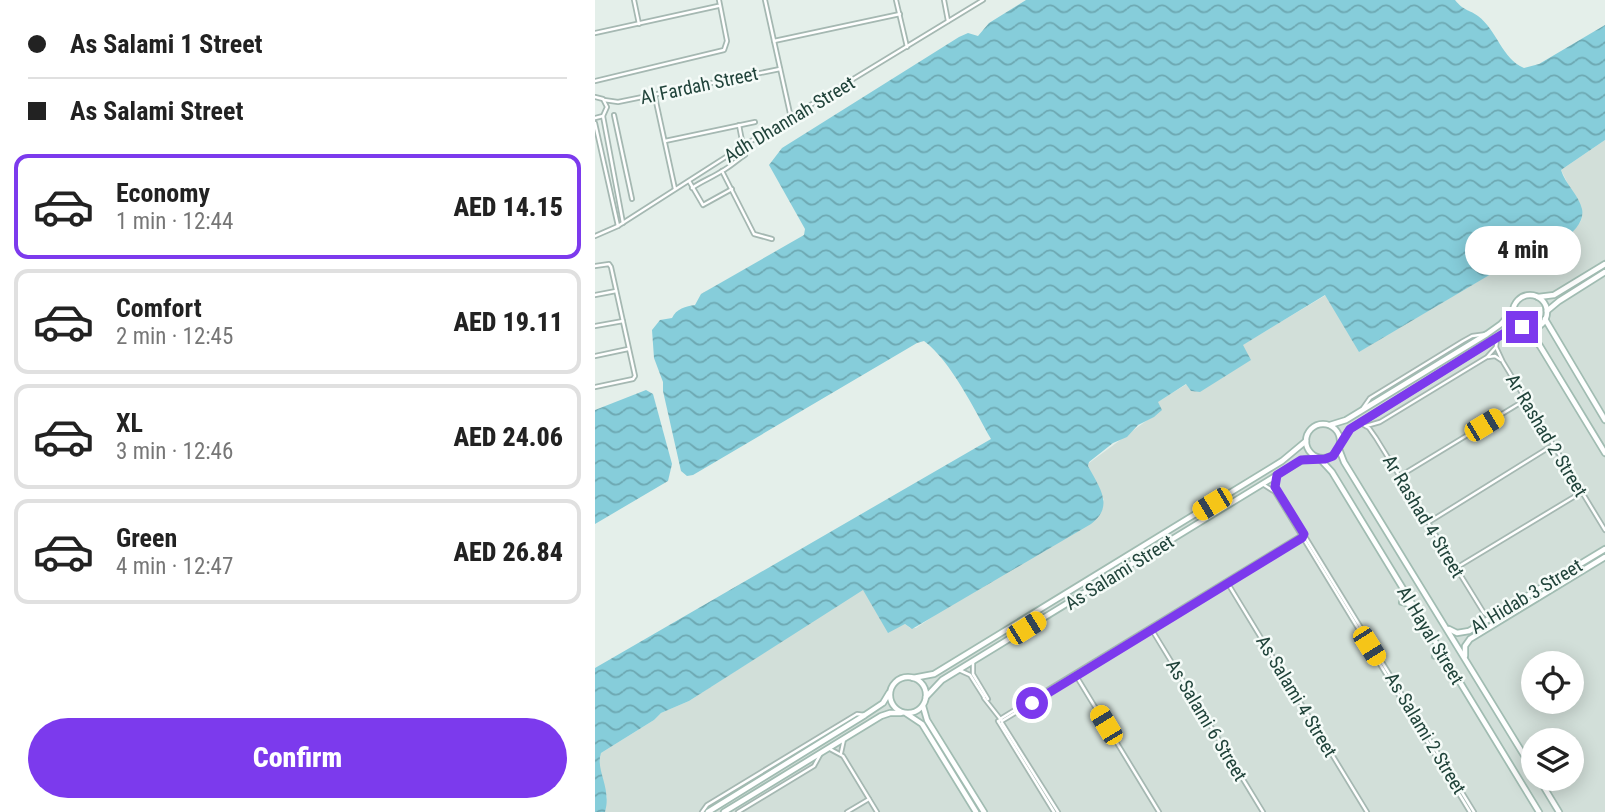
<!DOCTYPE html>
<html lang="en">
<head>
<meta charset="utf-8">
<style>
  :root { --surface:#fff; --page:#f6f6f6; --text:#222; --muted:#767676; --line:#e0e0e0; --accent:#7c3aed }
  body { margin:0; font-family:"Roboto Condensed",sans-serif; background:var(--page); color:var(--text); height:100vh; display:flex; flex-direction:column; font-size:26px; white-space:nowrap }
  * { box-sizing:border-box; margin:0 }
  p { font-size:23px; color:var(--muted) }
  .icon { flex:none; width:38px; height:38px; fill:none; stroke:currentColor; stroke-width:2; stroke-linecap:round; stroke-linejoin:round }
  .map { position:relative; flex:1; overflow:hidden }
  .side { display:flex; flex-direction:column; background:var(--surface); width:595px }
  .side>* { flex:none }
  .guide { display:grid; align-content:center; height:154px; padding:0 28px; background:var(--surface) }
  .controls { position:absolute; left:926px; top:651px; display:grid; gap:14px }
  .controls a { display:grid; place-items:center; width:63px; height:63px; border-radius:50%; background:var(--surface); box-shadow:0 4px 18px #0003; font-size:35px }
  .end { position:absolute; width:32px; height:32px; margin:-16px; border:9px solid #7c3aed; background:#fff; box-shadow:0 0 0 4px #fff }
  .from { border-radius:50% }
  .bubble { position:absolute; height:49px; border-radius:24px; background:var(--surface); box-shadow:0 4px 18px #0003; font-size:23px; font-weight:800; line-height:49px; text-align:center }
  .car { position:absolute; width:21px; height:42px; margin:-21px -10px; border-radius:9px; box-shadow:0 0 5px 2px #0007; background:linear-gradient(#f5c518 24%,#345 0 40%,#f5c518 0 76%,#345 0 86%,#f5c518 0) }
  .guide b { display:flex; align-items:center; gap:24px; height:66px; font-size:26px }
  .guide b+b { border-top:2px solid var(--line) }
  .guide i { width:18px; height:18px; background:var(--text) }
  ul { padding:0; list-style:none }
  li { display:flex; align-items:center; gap:21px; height:105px; margin:0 14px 10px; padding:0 14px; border:4px solid var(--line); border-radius:14px }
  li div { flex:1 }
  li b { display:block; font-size:26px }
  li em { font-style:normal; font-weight:800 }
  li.selected { border-color:var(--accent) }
  li>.icon { width:63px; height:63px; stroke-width:1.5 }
  .button { display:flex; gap:14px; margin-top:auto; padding:14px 28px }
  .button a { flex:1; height:80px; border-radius:42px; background:var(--accent); color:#fff; font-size:28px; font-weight:800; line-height:80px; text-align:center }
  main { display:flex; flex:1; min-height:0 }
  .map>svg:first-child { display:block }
</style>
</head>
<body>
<main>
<section class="side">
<div class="guide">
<b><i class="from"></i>As Salami 1 Street</b>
<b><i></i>As Salami Street</b>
</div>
<ul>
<li class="selected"><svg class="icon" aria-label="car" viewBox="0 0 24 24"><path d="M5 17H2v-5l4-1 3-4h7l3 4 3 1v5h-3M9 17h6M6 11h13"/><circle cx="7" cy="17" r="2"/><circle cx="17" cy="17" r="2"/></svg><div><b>Economy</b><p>1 min · 12:44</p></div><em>AED 14.15</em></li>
<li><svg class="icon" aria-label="car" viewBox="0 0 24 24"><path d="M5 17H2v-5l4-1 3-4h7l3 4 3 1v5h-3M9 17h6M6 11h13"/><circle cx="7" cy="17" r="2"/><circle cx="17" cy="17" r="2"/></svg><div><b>Comfort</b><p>2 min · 12:45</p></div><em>AED 19.11</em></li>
<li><svg class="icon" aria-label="car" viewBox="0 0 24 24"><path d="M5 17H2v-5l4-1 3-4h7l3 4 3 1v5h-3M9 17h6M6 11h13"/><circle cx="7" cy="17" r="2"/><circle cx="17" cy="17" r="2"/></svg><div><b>XL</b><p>3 min · 12:46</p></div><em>AED 24.06</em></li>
<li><svg class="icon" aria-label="car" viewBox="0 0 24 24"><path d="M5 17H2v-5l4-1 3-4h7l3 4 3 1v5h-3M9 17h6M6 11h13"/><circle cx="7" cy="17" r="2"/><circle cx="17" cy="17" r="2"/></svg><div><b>Green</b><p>4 min · 12:47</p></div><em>AED 26.84</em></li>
</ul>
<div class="button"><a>Confirm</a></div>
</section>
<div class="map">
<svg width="1010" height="812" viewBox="0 0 1010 812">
  <defs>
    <pattern id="water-waves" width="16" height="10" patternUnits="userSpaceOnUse" patternTransform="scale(1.75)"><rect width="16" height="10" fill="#86cdda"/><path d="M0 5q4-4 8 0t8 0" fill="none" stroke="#6da8b2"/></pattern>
  </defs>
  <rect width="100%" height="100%" fill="#e4efea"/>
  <path fill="#d2dfd9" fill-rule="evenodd" d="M 1010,140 L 1010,812 L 10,812 L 12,795 L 1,767 L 1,761 L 6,753 L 59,720 L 66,713 L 94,701 L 268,589 L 293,632 L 310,624 L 315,628 L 321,628 L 509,500 L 493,466 L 494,463 L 566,410 L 562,402 L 592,384 L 655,360 L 647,345 L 731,295 L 765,351 L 931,253 L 942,253 L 975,235 L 986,221 L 987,212 L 966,170 ZM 938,663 L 976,663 L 976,702 L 938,702 ZM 938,740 L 976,740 L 976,779 L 938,779 Z"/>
  <g fill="url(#water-waves)">
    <path d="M 431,0 L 860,0 C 869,11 873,9 883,16 C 902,30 907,59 929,68 L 944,64 L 1010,25 L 1010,140 L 966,170 C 970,184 984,195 987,209 C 992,233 949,252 930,254 L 764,352 L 730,295 L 648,345 L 656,360 L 605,392 L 596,391 L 591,384 L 563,402 L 567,410 L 559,417 L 543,425 L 532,437 L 518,443 L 494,462 L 493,466 C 504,487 520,506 496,524 L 317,629 L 310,624 L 293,633 L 268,590 L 94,701 L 66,713 L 59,720 L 6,753 C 0,770 17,788 10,812 L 0,812 L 0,668 L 396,439 C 379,409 356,361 329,341 L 322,343 L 98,475 L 92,476 L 86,471 L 68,391 L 68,382 L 59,358 L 57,330 L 65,320 L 77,318 C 81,309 91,306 100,305 L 106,294 L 209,235 L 210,229 L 174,165 L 187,148 L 364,37 L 373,33 L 383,36 L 394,23 Z"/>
    <path d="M 51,390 L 58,394 L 77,464 L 73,481 L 0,524 L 0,410 Z"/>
  </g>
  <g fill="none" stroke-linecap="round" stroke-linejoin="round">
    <g stroke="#a5b8b2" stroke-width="6">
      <g id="street">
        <path d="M 39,0 L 44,24"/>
        <path d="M 170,0 L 196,118"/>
        <path d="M 301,0 L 312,47"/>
        <path d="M 349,0 L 353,21"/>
        <path d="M 0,33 L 123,6"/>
        <path d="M 179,41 L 305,14"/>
        <path d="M 0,81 L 129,50 L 132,41 L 124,0"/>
        <path d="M 0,97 L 8,99 L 12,107 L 8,116 L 0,118"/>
        <path d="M 60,97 L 80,189"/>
        <path d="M 9,100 L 23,102 L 185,69"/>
        <path d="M 19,115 L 37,199"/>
        <path d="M 8,116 L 28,223"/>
        <path d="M 0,123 L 23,226"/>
        <path d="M 144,125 L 148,146"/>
        <path d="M 70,141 L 160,122"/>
        <path d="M 127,171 L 159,234 L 177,239"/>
        <path d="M 94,181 L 108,205 L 137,189"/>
        <path d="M 97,188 C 107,181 118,177 127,171 C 135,167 142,160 150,155"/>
        <path d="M 0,236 L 23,226 L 148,146 L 388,0"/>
        <path d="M 0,266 L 14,264 L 16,267 L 40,376 L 38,379 L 0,387"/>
        <path d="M 0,295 L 21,291"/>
        <path d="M 0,326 L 28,321"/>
        <path d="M 902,340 L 901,347 L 908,362 L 1010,530"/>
        <path d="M 0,356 L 33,349"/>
        <path d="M 893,357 L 900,356 L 906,360"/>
        <path d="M 768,408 L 775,398 L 868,341 L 877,336 L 892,334"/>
        <path d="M 765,423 L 774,428 L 781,438 L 889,613 L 894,617"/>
        <path d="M 771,426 L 785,422 L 892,357 L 901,347"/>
        <path d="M 681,476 L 681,489 L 879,812"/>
        <path d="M 805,476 L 930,400"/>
        <path d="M 669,485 L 680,492 L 875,812"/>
        <path d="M 834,522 L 958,445"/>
        <path d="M 861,568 L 987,492"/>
        <path d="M 632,582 L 772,812"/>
        <path d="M 557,630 L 668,812"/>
        <path d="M 378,661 L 378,674 L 393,699"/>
        <path d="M 364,670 L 375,675 L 389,697"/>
        <path d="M 480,674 L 564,812"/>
        <path d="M 389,698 L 407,721 L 707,538"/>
        <path d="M 403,721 L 459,812"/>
        <path d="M 404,722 L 405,719 L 707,535"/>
        <path d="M 407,723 L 463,812"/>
        <path d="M 235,749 L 248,756 L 282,812"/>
        <path d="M 246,753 L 249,739"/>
        <path d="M 107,812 L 112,805 L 262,714 L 270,715"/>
        <path d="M 143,812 L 219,766 L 225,755"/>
        <path d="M 252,812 L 274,799"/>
      </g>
    </g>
    <g stroke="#a1bcb2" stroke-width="8">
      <g id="secondary">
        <circle cx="935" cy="312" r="17"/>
        <path d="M 943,297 L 959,295 L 1010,264"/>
        <path d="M 952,311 L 964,301 L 1010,272"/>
        <path d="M 950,319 L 1010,420"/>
        <path d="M 932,329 L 945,346 L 1010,453"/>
        <circle cx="728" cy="441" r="17"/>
        <path d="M 735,425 L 751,420 L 892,334 L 906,324 L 918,311"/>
        <path d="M 746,441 L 755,429 L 911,332 L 927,327"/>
        <path d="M 744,449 L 749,462 L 938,770"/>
        <path d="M 725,459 L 737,472 L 944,812"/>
        <path d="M 807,602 L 818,605"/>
        <path d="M 854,629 L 862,633 L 874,631 L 1010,549"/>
        <path d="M 840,656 L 842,646"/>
        <path d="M 870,656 L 870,646 L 875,639 L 1010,557"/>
        <circle cx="313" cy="695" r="18"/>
        <path d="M 318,678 L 339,674 L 687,461 L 711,441"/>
        <path d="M 331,697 L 347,680 L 700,464 L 710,459 L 722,458"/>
        <path d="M 328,706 L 332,720 L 389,812"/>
        <path d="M 312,714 L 327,724 L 381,812"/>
        <path d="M 944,779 L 964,812"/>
        <path d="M 113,812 L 270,715 L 288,703 L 294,693"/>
        <path d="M 129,812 L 286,716 L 295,713 L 306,713"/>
      </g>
    </g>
    <use href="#street" stroke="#fff" stroke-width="2.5"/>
    <use href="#secondary" stroke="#fff" stroke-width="4.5"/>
  </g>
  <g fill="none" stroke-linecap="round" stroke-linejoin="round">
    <path stroke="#7c3aed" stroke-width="9" d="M 437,703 L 707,538 L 709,534 L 680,487 L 682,475 L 706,460 L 730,459 L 738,456 L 755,429 L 911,332 L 927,327"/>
  </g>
  <g text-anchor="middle" stroke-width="5" stroke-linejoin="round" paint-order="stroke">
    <g font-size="19" fill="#20433a" stroke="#f5fbf8">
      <text transform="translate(104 85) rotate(-12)" y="7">Al Fardah Street</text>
      <text transform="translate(194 119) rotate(-31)" y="7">Adh Dhannah Street</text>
      <text transform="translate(952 435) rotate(59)" y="7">Ar Rashad 2 Street</text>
      <text transform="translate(829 516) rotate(59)" y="7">Ar Rashad 4 Street</text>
      <text transform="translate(524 572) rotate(-32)" y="7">As Salami Street</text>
      <text transform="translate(931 596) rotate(-31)" y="7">Al Hidab 3 Street</text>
      <text transform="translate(836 635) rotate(59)" y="7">Al Hayal Street</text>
      <text transform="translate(702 696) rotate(59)" y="7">As Salami 4 Street</text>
      <text transform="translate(612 720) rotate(59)" y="7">As Salami 6 Street</text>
      <text transform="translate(831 733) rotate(59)" y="7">As Salami 2 Street</text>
    </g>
  </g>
</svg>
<div class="controls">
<a><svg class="icon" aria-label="locate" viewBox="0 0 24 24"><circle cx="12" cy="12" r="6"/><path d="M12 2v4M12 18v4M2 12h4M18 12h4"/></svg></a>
<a><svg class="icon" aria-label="layers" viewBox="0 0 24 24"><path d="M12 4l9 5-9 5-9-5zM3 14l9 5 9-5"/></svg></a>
</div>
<i class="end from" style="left:437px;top:703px"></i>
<i class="end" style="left:927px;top:327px"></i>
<div class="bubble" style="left:870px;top:226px;width:116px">4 min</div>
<i class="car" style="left:889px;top:425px;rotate:59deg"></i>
<i class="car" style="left:617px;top:504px;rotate:239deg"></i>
<i class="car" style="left:431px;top:628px;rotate:58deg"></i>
<i class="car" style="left:774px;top:646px;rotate:148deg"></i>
<i class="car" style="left:511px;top:725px;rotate:329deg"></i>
</div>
</main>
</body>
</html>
